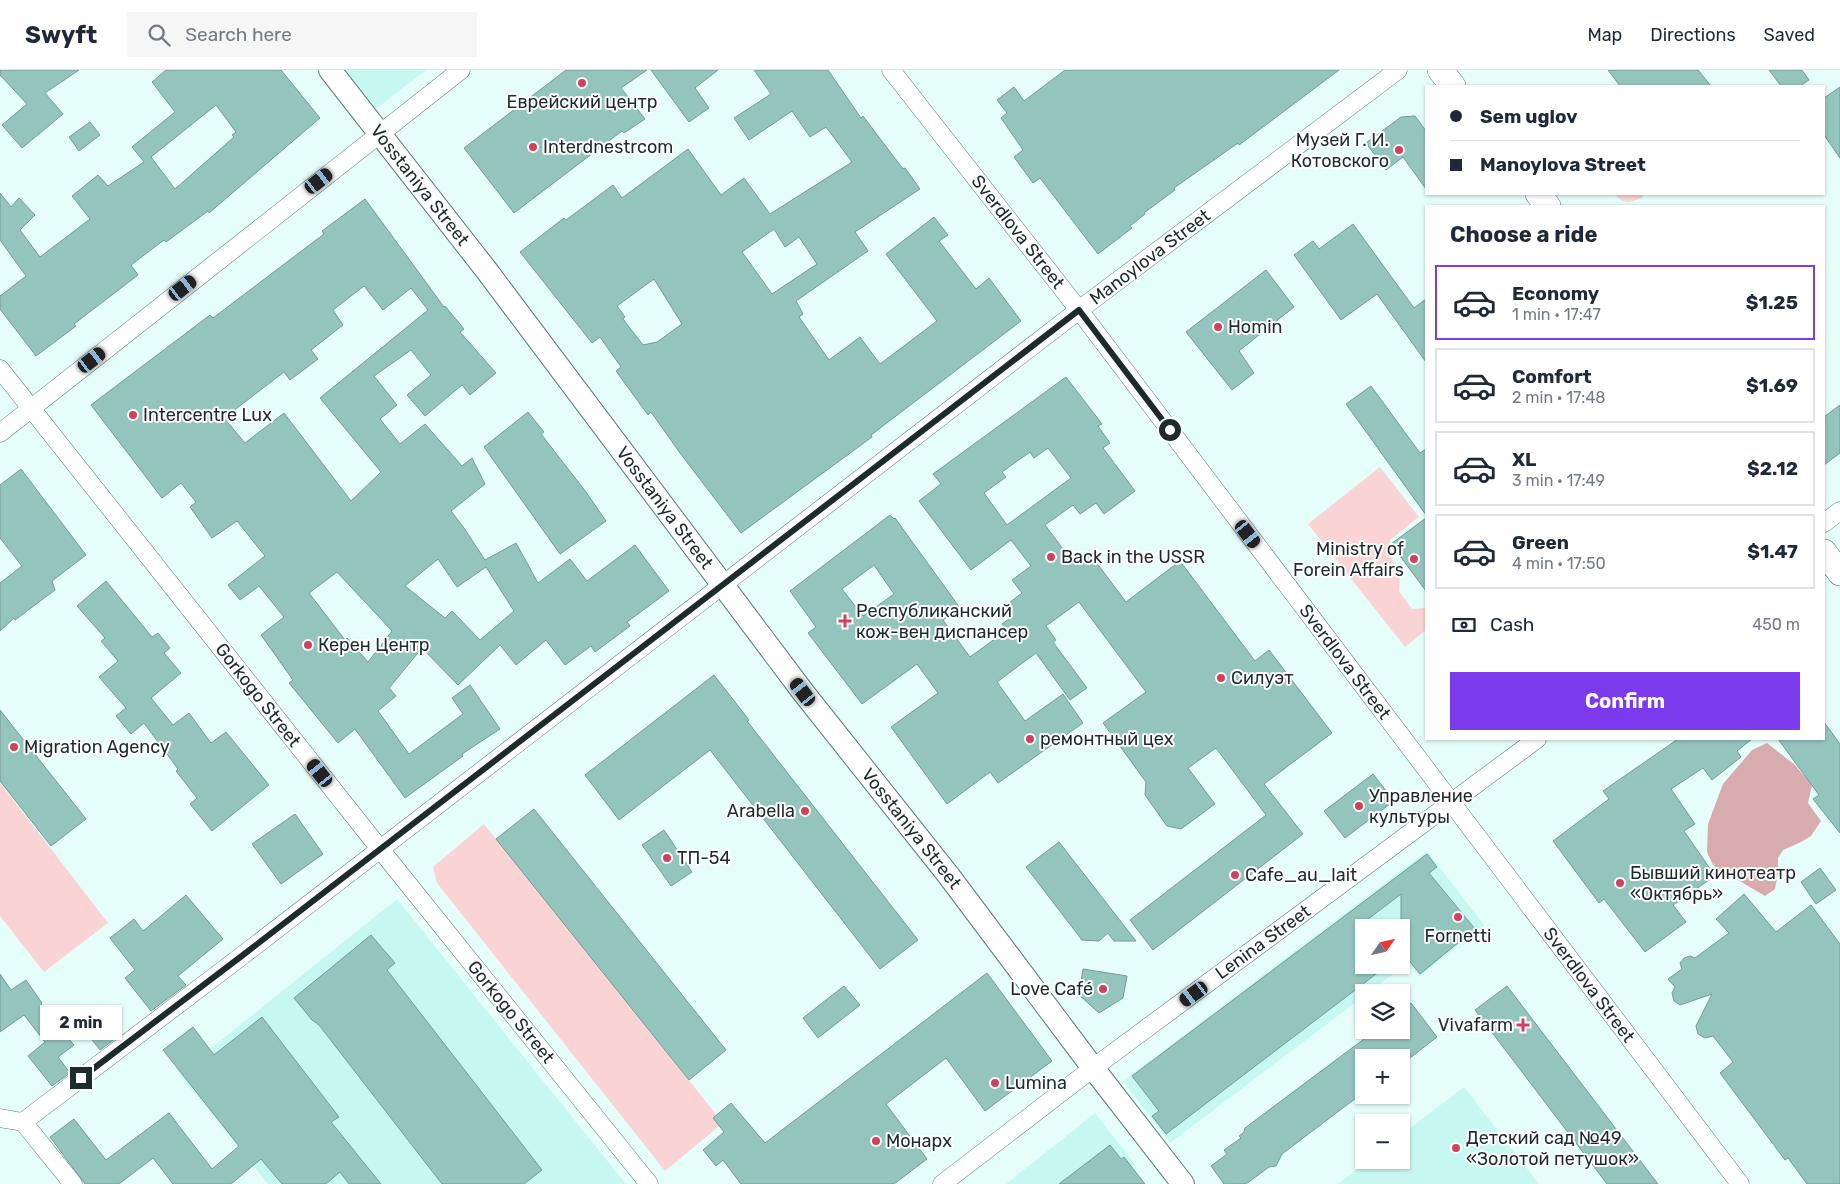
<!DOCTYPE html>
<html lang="en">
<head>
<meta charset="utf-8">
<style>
  :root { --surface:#fff; --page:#f6f6f7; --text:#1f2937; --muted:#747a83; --line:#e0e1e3; --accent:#7c3aed }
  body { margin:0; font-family:Rubik,sans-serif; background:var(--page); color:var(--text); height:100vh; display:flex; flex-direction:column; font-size:19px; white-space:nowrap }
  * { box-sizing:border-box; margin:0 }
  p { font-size:16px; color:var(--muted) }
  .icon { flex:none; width:28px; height:28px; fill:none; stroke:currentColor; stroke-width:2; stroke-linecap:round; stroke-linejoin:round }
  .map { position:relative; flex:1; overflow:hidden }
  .side { position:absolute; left:1425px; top:135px; width:400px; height:535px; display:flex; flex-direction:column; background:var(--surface); border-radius:0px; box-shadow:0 1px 4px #0004 }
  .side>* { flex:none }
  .banner { position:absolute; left:1425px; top:15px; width:400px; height:110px; border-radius:0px; box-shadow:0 1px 4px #0004; display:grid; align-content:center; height:110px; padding:0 25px; background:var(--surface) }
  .needle { width:32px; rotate:56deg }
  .buttons { position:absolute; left:1355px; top:849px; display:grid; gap:10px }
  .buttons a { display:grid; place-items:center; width:55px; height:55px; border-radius:0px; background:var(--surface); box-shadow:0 1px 4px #0004; font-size:25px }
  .end { position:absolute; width:22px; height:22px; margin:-11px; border:6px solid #1d2c2a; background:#fff; box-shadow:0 0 0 2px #fff }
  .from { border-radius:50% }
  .bubble { position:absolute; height:35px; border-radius:0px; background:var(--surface); box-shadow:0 1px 4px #0004; font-size:16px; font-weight:700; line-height:35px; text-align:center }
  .car { position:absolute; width:15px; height:30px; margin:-15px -8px; border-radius:6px; box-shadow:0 0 4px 1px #0007; background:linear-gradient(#222 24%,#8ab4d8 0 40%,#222 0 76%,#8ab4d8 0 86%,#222 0) }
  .banner b { display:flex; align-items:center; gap:18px; height:48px; font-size:19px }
  .banner b+b { border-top:1px solid var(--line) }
  .banner i { width:12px; height:12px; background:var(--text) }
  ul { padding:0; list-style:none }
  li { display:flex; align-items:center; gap:15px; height:75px; margin:0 10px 8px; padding:0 15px; border:2px solid var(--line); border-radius:0px }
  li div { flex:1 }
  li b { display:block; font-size:19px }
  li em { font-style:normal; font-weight:700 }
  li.on { border-color:var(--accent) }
  li>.icon { width:45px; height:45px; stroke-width:1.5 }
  h2 { padding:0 25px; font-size:22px; line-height:60px }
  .pay { display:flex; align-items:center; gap:12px; height:55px; padding:0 25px; font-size:19px }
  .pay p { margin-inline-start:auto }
  .cta { display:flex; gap:10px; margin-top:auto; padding:10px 25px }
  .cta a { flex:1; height:58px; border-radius:0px; background:var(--accent); color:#fff; font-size:20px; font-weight:700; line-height:58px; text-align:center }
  header { display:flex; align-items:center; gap:30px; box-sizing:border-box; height:70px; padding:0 25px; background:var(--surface); border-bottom:1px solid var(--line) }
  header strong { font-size:24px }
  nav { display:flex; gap:28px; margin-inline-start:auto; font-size:18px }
  .search { width:350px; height:45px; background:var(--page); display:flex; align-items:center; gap:12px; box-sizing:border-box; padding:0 18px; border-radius:0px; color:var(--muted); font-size:19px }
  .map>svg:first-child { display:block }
</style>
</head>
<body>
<header>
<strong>Swyft</strong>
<div class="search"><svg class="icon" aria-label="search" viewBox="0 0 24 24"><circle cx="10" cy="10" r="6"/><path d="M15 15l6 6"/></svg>Search here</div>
<nav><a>Map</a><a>Directions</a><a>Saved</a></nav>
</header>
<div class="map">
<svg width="1840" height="1114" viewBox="0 0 1840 1114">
  <rect width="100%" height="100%" fill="#e6fefa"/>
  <g fill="#c6f8f1" fill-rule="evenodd">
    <path d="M 339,0 L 426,0 L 372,42 Z"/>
    <path d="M 1427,781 L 1484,855 L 1419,907 L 1408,893 L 1369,922 L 1364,922 L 1364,926 L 1170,1073 L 1123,1011 ZM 1364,858 L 1401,858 L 1401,895 L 1364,895 Z"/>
    <path d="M 397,829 L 626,1114 L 268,1114 L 179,1004 Z"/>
    <path d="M 1464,1017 L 1539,1114 L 1338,1114 L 1369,1090 L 1401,1090 L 1401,1065 Z"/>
    <path d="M 1095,1043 L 1135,1094 L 1110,1114 L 1006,1114 Z"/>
  </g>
  <g fill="#fad3d5">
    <path d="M 1614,124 L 1644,124 L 1642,128 C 1629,133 1624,134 1614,124 Z"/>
    <path d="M 1380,397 L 1419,447 L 1390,470 L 1391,487 L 1400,507 L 1399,521 L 1412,539 L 1426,538 L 1426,560 L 1405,577 L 1308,454 Z"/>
    <path d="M 0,713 L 108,853 L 44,902 L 0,846 Z"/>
    <path d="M 484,754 L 723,1053 L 665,1101 L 437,813 L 433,797 Z"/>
  </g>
  <path fill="#d8acaf" d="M 1767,673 L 1795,695 L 1812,715 L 1808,733 L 1821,751 L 1811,766 L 1801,772 L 1783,780 L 1778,788 L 1778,803 L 1775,819 L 1765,826 L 1736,809 L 1722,806 L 1712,793 L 1707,782 L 1708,754 L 1723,714 L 1752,680 Z"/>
  <g fill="#94c5bd" stroke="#759a95" fill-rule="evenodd">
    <path d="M 0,0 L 79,0 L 45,23 L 63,44 L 22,78 L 2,55 L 27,34 L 0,5 Z"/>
    <path d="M 166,0 L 281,0 L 320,48 L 209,143 L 208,141 L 166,172 L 164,170 L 131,195 L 138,205 L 74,254 L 76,256 L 36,286 L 0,239 L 0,226 L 26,206 L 0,170 L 0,123 L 11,137 L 19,128 L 35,145 L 20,160 L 40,187 L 90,149 L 72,126 L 98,105 L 108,116 L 144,92 L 132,77 L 175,42 L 152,12 ZM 216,35 L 236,62 L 232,65 L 234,67 L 175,119 L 151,87 Z"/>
    <path d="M 566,0 L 647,0 L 621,18 L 645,49 L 624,63 L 622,61 L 514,143 L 464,78 Z"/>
    <path d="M 651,0 L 718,0 L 695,18 L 709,38 L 689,52 Z"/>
    <path d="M 754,0 L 828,0 L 861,48 L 863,46 L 903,99 L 905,98 L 920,119 L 855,162 L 868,181 L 796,231 L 803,244 L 799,247 L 829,290 L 860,267 L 880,294 L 937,251 L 886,184 L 934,147 L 948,165 L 939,171 L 976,219 L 989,208 L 1021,251 L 871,365 L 872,367 L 741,463 L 680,383 L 651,342 L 648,345 L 616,301 L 621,297 L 600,267 L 592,273 L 520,182 L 564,148 L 566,150 L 613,115 L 622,128 L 688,79 L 721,125 L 744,108 L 770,144 L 852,92 L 826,57 L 810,67 L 792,41 L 749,70 L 734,48 L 771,24 ZM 774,159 L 785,177 L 799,167 L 817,194 L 772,224 L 742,182 ZM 654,209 L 682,254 L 657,272 L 643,275 L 623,249 L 625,247 L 617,236 Z"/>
    <path d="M 1065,0 L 1339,0 L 1239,75 L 1238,73 L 1174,118 L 1175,120 L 1144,143 L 1145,144 L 1130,156 L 1132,158 L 1098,184 L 1040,108 L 1033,113 L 1014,87 L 1023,80 L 1001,48 L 1007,43 L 997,30 L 1014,17 L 1024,31 Z"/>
    <path d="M 1608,0 L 1698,0 L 1711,16 L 1620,16 Z"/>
    <path d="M 1769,0 L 1802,0 L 1809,10 L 1800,16 L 1781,16 Z"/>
    <path d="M 1840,17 L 1840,88 L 1824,65 L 1824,28 Z"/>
    <path d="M 1415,46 L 1426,61 L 1426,119 L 1403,87 L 1386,100 L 1366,73 L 1401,47 Z"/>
    <path d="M 90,52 L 100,65 L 79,81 L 69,67 Z"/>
    <path d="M 365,129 L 444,237 L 445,236 L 464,259 L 460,262 L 496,303 L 470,325 L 462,315 L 425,346 L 407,325 L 431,305 L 411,280 L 374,306 L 397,335 L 380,349 L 400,374 L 425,354 L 462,396 L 472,388 L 485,414 L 451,441 L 464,458 L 485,490 L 516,473 L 538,513 L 570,489 L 587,511 L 635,475 L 669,521 L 627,552 L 630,556 L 595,582 L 591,576 L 565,595 L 546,570 L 516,595 L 500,575 L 458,615 L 422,578 L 389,618 L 396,626 L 378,641 L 409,684 L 463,644 L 452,628 L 470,615 L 500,659 L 462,684 L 463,686 L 405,728 L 355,659 L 338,673 L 289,613 L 293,610 L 261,565 L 284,547 L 259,516 L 240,530 L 228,515 L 265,486 L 237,451 L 212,468 L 190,437 L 196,432 L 181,413 L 162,428 L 91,335 L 210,245 L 213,248 L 324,164 L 322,161 ZM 364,216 L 383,240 L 411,218 L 428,240 L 320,328 L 381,402 L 351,431 L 284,343 L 245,373 L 224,348 L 284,302 L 290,310 L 318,289 L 311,280 L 343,255 L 333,240 ZM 438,489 L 457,517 L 486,497 L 514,541 L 480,570 L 452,541 L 445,548 L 405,516 ZM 337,502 L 392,561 L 368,592 L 347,568 L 345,570 L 309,523 Z"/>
    <path d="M 1353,154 L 1414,238 L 1426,229 L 1426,292 L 1377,224 L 1341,250 L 1294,185 L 1313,171 L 1319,179 Z"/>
    <path d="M 1266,200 L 1294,237 L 1239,281 L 1254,303 L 1232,320 L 1186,262 Z"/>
    <path d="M 1066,307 L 1102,354 L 1098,356 L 1110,373 L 1103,378 L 1135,421 L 1104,444 L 1096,433 L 1080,444 L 1073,435 L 1045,455 L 1075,495 L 1090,484 L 1126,532 L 1180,491 L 1255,591 L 1269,580 L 1332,663 L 1264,714 L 1303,764 L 1153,880 L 1130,850 L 1266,745 L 1216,678 L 1188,698 L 1215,734 L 1181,759 L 1167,756 L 1145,725 L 1146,712 L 1103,653 L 1146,622 L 1079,532 L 1046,556 L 1056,570 L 1053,572 L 1087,618 L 1070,630 L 1036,583 L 997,612 L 1025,651 L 1063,624 L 1083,653 L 998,713 L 990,702 L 947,734 L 891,657 L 938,623 L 917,594 L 862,634 L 808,563 L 816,557 L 790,521 L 890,445 L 894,449 L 895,448 L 960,538 L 943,550 L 970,587 L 1007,560 L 1002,554 L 1009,549 L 1001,539 L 1022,523 L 1012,510 L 1031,496 L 1011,470 L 971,500 L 919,431 L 941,414 L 933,404 ZM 1048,378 L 1071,408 L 1007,455 L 984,423 L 1006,407 L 1002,402 L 1030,382 L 1034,388 ZM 874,495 L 894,524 L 863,546 L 842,519 Z"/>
    <path d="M 1371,316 L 1420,383 L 1426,379 L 1426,445 L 1346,334 Z"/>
    <path d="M 1840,335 L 1840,383 L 1824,395 L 1824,347 Z"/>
    <path d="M 528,342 L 544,362 L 541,364 L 586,422 L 606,451 L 560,484 L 484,377 Z"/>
    <path d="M 21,399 L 86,485 L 52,511 L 55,520 L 15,550 L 14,548 L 0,561 L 0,513 L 22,496 L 0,468 L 0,415 Z"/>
    <path d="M 1426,448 L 1426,521 L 1391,474 Z"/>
    <path d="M 106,511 L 152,567 L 158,563 L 170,578 L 164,583 L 181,603 L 151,628 L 173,655 L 189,643 L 211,673 L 226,662 L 269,715 L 212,761 L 190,734 L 197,728 L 176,701 L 178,699 L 144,653 L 131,664 L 116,646 L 126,638 L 99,607 L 118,591 L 101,571 L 105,568 L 77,536 Z"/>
    <path d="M 714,605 L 749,650 L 747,651 L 918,870 L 880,899 L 710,680 L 619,750 L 585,705 Z"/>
    <path d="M 0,640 L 86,749 L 51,776 L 0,711 Z"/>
    <path d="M 1824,652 L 1840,674 L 1840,763 L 1813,729 L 1819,725 L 1778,669 L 1824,669 Z"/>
    <path d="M 1678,669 L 1752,669 L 1737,681 L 1741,687 L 1712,710 L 1703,698 L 1671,719 L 1695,754 L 1684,761 L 1715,806 L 1673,835 L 1686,852 L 1645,882 L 1604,829 L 1599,833 L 1553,771 L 1609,729 L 1603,721 Z"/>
    <path d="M 1373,704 L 1394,731 L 1345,768 L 1324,741 Z"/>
    <path d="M 534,739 L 726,980 L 689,1010 L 496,769 Z"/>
    <path d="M 295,744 L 323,784 L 281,814 L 252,774 Z"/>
    <path d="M 664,760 L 692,802 L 671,816 L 642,775 Z"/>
    <path d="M 1059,772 L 1136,871 L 1114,871 L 1108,863 L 1099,871 L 1082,870 L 1026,797 Z"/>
    <path d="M 1427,784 L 1437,797 L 1429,803 L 1475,859 L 1420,904 L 1401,881 L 1401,824 L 1359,856 L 1364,863 L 1364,895 L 1388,895 L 1166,1064 L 1152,1046 L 1159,1041 L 1132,1006 Z"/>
    <path d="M 1820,798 L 1836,820 L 1816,834 L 1801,812 Z"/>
    <path d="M 1744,824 L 1776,862 L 1811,835 L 1840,874 L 1840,1114 L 1807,1114 L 1788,1088 L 1785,1090 L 1720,1003 L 1733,992 L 1713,966 L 1705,968 L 1698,964 L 1696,956 L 1712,924 L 1680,935 L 1674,931 L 1672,923 L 1675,917 L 1668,909 L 1682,899 L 1680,893 L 1684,888 L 1690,886 L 1695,888 L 1729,863 L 1716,849 Z"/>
    <path d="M 186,825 L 223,869 L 178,906 L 186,915 L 151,941 L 125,908 L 135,900 L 110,868 L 134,849 L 143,861 Z"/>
    <path d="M 371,865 L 395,893 L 387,900 L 542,1100 L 524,1114 L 442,1114 L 319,955 L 312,950 L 294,928 Z"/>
    <path d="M 1083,899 L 1127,906 L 1123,928 L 1099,943 L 1079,925 Z"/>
    <path d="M 987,903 L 1052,991 L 985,1041 L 946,988 L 886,1034 L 927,1089 L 894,1114 L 741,1114 L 723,1090 L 716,1096 L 703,1080 L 724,1062 L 713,1048 L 731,1033 L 765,1073 Z"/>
    <path d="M 0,904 L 11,920 L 26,910 L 42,933 L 41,934 L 74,975 L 58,987 L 70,1003 L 52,1016 L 28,986 L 45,972 L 24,945 L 0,962 Z"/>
    <path d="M 844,916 L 860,935 L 818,968 L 803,948 Z"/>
    <path d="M 1507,916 L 1658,1114 L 1607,1114 L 1475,940 Z"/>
    <path d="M 1411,933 L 1437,967 L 1410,988 L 1364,988 L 1364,1022 L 1282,1084 L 1276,1096 L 1269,1097 L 1246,1114 L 1224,1114 L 1211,1096 L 1227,1084 L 1224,1080 L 1241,1068 L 1239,1066 L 1244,1062 L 1245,1058 L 1376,960 L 1401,960 L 1401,941 Z"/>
    <path d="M 262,947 L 339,1047 L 331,1052 L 381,1114 L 349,1114 L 340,1102 L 326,1114 L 282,1114 L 261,1089 L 231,1114 L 173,1114 L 153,1088 L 119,1114 L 85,1114 L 50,1067 L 74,1049 L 106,1090 L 169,1043 L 212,1099 L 239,1076 L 163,980 L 193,957 L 214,985 Z"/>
    <path d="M 100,949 L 116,968 L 100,980 L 85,961 Z"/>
    <path d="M 1110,1075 L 1121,1089 L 1124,1087 L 1145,1114 L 1059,1114 Z"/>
  </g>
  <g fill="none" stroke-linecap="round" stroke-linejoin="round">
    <g stroke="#577b76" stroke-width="19">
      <g id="minor">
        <path d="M 891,0 L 1079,240 L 1740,1114"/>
        <path d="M 0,299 L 380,779 L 649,1114"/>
        <path d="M 0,363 L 461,0"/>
        <path d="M 1824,453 L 1840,441"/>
        <path d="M 0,1048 L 23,1052 L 73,1114"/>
        <path d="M 23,1052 L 243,885 L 1079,240 L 1398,0"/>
        <path d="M 942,1114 L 1093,998 L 1537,669"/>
      </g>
    </g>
    <g stroke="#577b76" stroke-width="24">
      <g id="tertiary">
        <path id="s1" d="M 330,0 L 487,201 L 803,622 L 949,806 L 1093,998 L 1183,1114"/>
      </g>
    </g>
    <g stroke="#577b76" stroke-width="26">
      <g id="secondary">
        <path d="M 1440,0 L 1453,16"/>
        <path d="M 1538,124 L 1548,136"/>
        <path d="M 1824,482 L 1840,503"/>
      </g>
    </g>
    <use href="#minor" stroke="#fff" stroke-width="18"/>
    <use href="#tertiary" stroke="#fff" stroke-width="22"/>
    <use href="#secondary" stroke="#fff" stroke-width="25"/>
  </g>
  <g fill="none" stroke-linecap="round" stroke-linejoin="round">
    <path stroke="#1d2c2a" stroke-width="6" d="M 81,1008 L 243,885 L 1079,240 L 1170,360"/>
  </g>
  <g fill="#d1415c" stroke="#fff" stroke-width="2">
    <circle cx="582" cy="13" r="5"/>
    <circle cx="533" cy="77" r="5"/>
    <circle cx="1399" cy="80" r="5"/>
    <circle cx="1218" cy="257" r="5"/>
    <circle cx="133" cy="345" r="5"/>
    <circle cx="1051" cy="487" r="5"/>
    <circle cx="1414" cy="489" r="5"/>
    <path d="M842.5 543.5h5v5h5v5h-5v5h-5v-5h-5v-5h5z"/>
    <circle cx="308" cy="575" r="5"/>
    <circle cx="1221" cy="608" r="5"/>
    <circle cx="1030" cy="669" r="5"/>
    <circle cx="14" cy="677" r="5"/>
    <circle cx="1359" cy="736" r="5"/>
    <circle cx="805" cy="741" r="5"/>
    <circle cx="667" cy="788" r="5"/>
    <circle cx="1235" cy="805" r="5"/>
    <circle cx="1620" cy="813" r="5"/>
    <circle cx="1458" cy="847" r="5"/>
    <circle cx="1103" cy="919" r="5"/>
    <path d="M1520.5 947.5h5v5h5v5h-5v5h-5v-5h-5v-5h5z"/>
    <circle cx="995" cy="1013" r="5"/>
    <circle cx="876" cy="1071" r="5"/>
    <circle cx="1456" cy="1078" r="5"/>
  </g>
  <g text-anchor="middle" stroke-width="4" stroke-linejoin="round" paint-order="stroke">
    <g font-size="18" fill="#1d2c2a" stroke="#fff" text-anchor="start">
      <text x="582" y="38" text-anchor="middle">Еврейский центр</text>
      <text x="1389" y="76" text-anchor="end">Музей Г. И.<tspan x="1389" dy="21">Котовского</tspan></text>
      <text x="543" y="83">Interdnestrcom</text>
      <text x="1228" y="263">Homin</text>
      <text x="143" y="351">Intercentre Lux</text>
      <text x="1404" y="485" text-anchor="end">Ministry of<tspan x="1404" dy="21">Forein Affairs</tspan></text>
      <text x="1061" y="493">Back in the USSR</text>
      <text x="856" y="547">Республиканский<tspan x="856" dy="21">кож-вен диспансер</tspan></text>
      <text x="318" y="581">Керен Центр</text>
      <text x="1231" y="614">Силуэт</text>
      <text x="1040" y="675">ремонтный цех</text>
      <text x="24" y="683">Migration Agency</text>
      <text x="1369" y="732">Управление<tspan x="1369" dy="21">культуры</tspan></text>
      <text x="795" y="747" text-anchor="end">Arabella</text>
      <text x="677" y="794">ТП-54</text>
      <text x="1630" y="809">Бывший кинотеатр<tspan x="1630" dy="21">«Октябрь»</tspan></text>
      <text x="1245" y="811">Cafe_au_lait</text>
      <text x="1458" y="872" text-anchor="middle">Fornetti</text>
      <text x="1093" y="925" text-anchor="end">Love Сafé</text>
      <text x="1513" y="961" text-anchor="end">Vivafarm</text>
      <text x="1005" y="1019">Lumina</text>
      <text x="1466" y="1074">Детский сад №49<tspan x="1466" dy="21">«Золотой петушок»</tspan></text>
      <text x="886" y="1077">Монарх</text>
    </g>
    <g font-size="18" fill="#1d2c2a" stroke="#fff">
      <text dy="6" stroke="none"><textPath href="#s1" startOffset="146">Vosstaniya Street</textPath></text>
      <text transform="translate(1018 162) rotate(52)" y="6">Sverdlova Street</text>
      <text transform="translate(1150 187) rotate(-37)" y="6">Manoylova Street</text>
      <text dy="6" stroke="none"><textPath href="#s1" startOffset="551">Vosstaniya Street</textPath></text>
      <text transform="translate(1345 592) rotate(53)" y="6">Sverdlova Street</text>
      <text transform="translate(258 625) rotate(52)" y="6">Gorkogo Street</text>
      <text dy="6" stroke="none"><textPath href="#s1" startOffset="956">Vosstaniya Street</textPath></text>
      <text transform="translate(1263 872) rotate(-36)" y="6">Lenina Street</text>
      <text transform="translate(1589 915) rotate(53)" y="6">Sverdlova Street</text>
      <text transform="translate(511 942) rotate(51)" y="6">Gorkogo Street</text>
    </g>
  </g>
</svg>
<div class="buttons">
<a><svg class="needle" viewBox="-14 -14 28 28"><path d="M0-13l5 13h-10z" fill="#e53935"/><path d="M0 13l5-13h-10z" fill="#747a83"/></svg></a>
<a><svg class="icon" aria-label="layers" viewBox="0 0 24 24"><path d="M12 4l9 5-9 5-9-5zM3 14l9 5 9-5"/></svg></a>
<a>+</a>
<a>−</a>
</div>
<i class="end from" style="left:1170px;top:360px"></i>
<i class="end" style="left:81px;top:1008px"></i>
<div class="bubble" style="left:40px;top:935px;width:82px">2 min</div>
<i class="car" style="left:319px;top:111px;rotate:52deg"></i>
<i class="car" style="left:183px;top:218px;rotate:52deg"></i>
<i class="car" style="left:92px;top:290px;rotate:52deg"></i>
<i class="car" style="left:1248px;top:464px;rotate:143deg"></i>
<i class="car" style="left:803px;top:622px;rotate:323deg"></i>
<i class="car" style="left:320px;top:703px;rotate:322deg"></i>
<i class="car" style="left:1194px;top:924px;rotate:234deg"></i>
<div class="banner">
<b><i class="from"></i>Sem uglov</b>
<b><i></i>Manoylova Street</b>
</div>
<section class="side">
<h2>Choose a ride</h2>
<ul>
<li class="on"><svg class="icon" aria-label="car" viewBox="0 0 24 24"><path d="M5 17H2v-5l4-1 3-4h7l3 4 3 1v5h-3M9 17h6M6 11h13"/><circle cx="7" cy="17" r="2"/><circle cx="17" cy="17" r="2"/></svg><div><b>Economy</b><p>1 min · 17:47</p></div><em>$1.25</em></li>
<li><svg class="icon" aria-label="car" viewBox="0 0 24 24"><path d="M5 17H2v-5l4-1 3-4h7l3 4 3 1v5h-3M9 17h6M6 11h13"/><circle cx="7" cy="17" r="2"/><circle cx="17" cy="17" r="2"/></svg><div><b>Comfort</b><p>2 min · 17:48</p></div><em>$1.69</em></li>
<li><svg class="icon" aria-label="car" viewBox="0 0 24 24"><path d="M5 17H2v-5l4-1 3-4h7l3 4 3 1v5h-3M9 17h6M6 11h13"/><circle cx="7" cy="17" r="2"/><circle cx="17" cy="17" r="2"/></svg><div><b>XL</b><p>3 min · 17:49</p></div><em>$2.12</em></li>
<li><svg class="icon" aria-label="car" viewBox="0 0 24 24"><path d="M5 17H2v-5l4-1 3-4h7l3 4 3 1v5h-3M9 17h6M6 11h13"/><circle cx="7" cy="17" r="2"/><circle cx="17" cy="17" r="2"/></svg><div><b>Green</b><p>4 min · 17:50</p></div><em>$1.47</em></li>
</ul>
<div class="pay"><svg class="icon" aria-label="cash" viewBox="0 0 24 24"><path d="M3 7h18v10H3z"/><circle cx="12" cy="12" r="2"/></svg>Cash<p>450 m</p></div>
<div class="cta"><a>Confirm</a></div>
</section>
</div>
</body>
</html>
